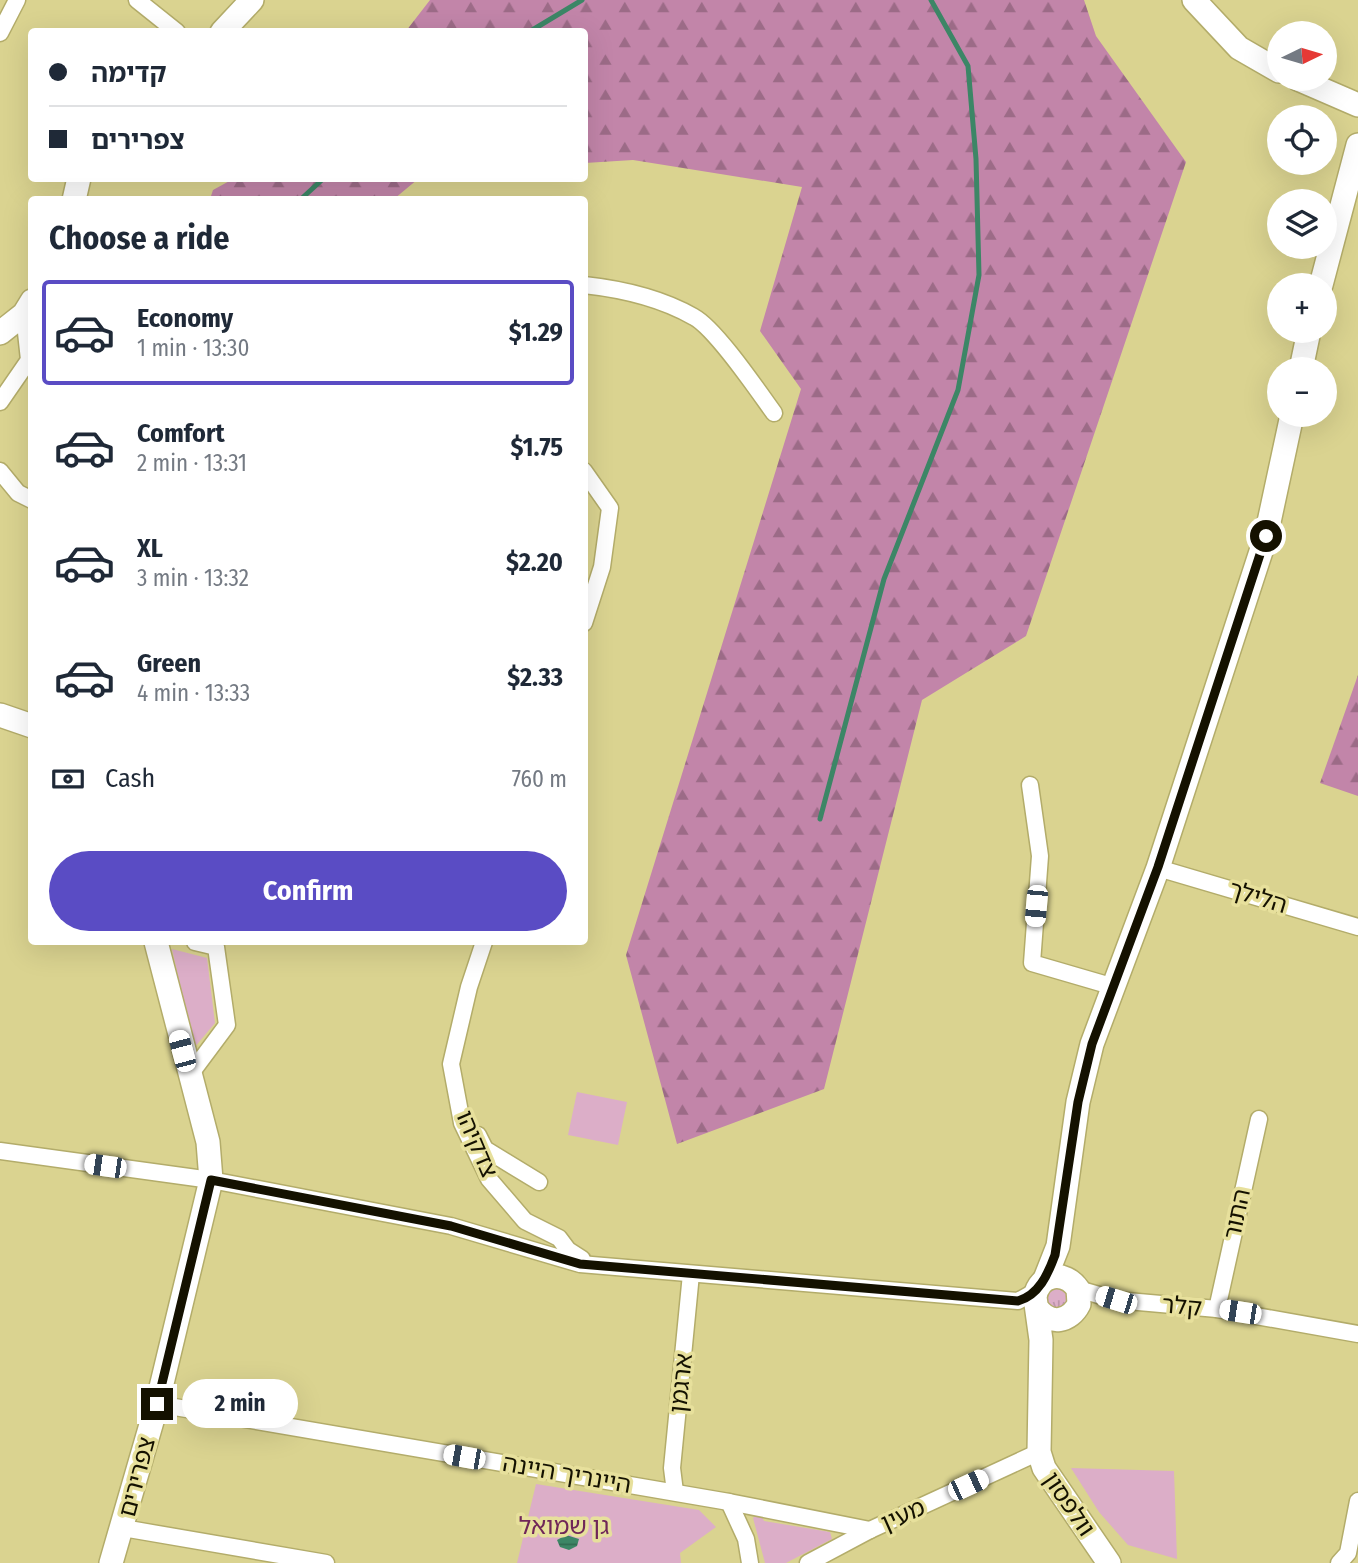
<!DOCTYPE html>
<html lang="en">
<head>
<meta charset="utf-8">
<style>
  :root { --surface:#fff; --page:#f2f2f3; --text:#1f2937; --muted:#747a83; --line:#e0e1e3; --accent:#5a4cc4 }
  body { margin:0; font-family:"Fira Sans Condensed","Noto Sans Hebrew",sans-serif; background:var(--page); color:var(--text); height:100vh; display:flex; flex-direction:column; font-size:26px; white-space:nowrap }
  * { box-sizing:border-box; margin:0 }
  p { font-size:23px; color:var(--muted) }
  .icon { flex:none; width:38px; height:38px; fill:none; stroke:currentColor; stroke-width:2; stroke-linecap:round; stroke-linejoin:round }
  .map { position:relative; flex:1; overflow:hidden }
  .sheet { position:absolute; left:28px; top:196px; width:560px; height:749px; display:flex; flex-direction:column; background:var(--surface); border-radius:7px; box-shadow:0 7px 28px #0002 }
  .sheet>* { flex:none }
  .guide { position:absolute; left:28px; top:28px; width:560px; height:154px; border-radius:7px; box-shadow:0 7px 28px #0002; display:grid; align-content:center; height:154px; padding:0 21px; background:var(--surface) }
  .needle { width:46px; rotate:85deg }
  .fabs { position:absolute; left:1267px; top:21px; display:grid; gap:14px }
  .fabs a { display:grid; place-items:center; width:70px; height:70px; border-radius:50%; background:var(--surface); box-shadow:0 7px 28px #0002; font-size:35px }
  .end { position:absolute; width:32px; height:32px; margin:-16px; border:9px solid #141100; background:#fff; box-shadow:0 0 0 4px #fff }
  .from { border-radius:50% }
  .bubble { position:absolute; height:49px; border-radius:24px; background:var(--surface); box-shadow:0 7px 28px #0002; font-size:23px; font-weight:700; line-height:49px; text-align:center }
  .car { position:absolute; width:21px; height:42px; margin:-21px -10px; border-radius:9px; box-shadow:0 0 5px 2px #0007; background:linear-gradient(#fff 24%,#345 0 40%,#fff 0 76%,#345 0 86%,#fff 0) }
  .guide b { display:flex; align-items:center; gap:24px; height:66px; font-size:26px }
  .guide b+b { border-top:2px solid var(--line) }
  .guide i { width:18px; height:18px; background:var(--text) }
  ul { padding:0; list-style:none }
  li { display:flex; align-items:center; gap:21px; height:105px; margin:0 14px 10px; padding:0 7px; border:4px solid transparent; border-radius:7px }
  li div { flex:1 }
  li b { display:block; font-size:26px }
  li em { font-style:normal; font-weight:700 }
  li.active { border-color:var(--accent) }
  li>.icon { width:63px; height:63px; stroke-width:1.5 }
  h2 { padding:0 21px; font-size:32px; line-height:84px }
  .pay { display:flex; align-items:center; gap:18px; height:77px; padding:0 21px; font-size:26px }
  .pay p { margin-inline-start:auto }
  .button { display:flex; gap:14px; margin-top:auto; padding:14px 21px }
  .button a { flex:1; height:80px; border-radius:42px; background:var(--accent); color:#fff; font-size:28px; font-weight:700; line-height:80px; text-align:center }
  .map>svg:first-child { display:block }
</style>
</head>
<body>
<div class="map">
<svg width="1358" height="1563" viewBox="0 0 1358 1563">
  <defs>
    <pattern id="grass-tufts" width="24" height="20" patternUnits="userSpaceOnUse" patternTransform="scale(1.75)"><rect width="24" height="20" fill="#dcaec8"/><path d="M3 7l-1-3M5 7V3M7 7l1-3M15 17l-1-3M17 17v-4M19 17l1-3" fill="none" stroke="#bc95aa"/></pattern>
    <pattern id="forest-firs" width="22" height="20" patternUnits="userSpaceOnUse" patternTransform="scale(1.75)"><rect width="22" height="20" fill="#c285a9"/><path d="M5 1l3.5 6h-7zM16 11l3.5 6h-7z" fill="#9c6b87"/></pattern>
    <pattern id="water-rules" width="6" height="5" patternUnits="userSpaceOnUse" patternTransform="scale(1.75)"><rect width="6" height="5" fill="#3c8666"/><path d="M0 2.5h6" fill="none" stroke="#316c52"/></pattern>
  </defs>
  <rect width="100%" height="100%" fill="#dad390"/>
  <path fill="url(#grass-tufts)" d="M 1062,1283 L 1072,1305 L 1049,1312 L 1043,1289 Z"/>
  <g fill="url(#forest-firs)">
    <path d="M 430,0 L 1084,0 L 1096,36 L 1186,162 L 1026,636 L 922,700 L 824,1089 L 677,1144 L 626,955 L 801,389 L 760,331 L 802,187 L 633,160 L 585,163 L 584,32 L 406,31 Z"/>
    <path d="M 233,179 L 233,178 L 418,179 L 394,199 L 210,199 L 213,190 Z"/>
    <path d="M 1358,675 L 1358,796 L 1320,783 Z"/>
  </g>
  <g fill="#dcaec8">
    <path d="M 172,949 L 207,958 L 215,1023 L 194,1048 Z"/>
    <path d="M 577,1092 L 627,1102 L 618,1145 L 568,1135 Z"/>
    <path d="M 1071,1468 L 1174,1471 L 1177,1559 L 1128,1545 L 1099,1512 Z"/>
    <path d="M 536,1484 L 699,1510 L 716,1527 L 680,1553 L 681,1563 L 517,1563 Z"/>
    <path d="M 757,1514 L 761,1515 L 764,1521 L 830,1532 L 832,1539 L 786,1563 L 765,1563 L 753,1518 Z"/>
  </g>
  <path fill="url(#water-rules)" d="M 566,1535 L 579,1539 L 577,1546 L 569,1550 L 560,1547 L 557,1540 Z"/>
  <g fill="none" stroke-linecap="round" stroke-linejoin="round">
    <g stroke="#3c8666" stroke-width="5">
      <path d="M 529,32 L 582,0"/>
      <path d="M 300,200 L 324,178"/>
      <path d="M 820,819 L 884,579 L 958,390 L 979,275 L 976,159 L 968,66 L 931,0"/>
    </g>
    <g stroke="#b3ac6a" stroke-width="19">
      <g id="street">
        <path d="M 137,0 L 177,32"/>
        <path d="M 0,33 L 17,0"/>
        <path d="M 584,285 C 621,289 661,298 694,317 C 716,329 758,391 774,413"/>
        <path d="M 0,402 L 29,360 L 24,314"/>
        <path d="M 0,471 L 18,493 L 32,500"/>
        <path d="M 584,471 L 610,508 L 602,567 L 584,623"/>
        <path d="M 1030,785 L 1040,856 L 1032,963 L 1111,986"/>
        <path d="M 1158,868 L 1358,927"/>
        <path d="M 484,942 L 469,987 L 451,1064 L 462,1123 L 489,1179 L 525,1221 L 559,1238 L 568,1250 L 582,1259"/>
        <path d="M 189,1076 L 227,1025 L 216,947 L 195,942"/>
        <path d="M 478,1135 L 485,1149 L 539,1182"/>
        <path d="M 0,1151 L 211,1180 L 451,1226 L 580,1264 L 1018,1301 L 1036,1291"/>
        <path d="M 1078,1289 L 1116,1300 L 1217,1309 L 1358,1334"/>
        <path d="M 1217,1309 L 1259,1119"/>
        <path d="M 157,1404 L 729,1502 L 870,1530"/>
        <path d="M 675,1492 L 672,1468 L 691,1274"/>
        <path d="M 729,1502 L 746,1539 L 750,1563"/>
        <path d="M 123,1528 L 326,1563"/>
        <path d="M 808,1563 L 870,1530 L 1039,1452"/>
        <path d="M 1339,1563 L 1348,1553 L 1358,1501"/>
      </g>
    </g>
    <g stroke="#b3ac6a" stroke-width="26">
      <g id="secondary">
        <path d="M 1194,0 L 1239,48 L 1279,71"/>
        <path d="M 222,32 L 252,0"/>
        <path d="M 1298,79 L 1358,105"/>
        <path d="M 74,200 L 79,178"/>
        <path d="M 1321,285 L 1358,145"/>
        <path d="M 0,333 L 24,314 L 32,301"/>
        <path d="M 1301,369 L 1309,331"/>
        <path d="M 0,715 L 32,726"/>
        <path d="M 1045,1279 L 1058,1246 L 1078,1102 L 1092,1044 L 1158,868 L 1266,536 L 1292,415"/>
        <path d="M 1037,1308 C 1050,1326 1070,1322 1079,1304 L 1078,1289 C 1065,1270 1039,1273 1035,1297 L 1041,1340 L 1039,1452 L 1044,1468 L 1109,1563"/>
        <path d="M 111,1563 L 157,1404 L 211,1180 L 208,1142 L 156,942"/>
      </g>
    </g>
    <use href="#street" stroke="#fff" stroke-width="16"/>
    <use href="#secondary" stroke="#fff" stroke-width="23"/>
  </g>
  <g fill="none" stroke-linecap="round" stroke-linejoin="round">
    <path stroke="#141100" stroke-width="9" d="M 157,1404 L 211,1180 L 451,1226 L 580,1264 L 1018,1301 C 1039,1295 1048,1274 1055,1255 L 1078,1102 L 1092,1044 L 1158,867 L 1266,536"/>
  </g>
  <g text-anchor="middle" stroke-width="7" stroke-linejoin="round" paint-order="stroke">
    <g font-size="24" fill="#141100" stroke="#e7e09c">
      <text transform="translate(1258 897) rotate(17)" y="8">הלילך</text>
      <text transform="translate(477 1144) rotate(67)" y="8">צדקיהו</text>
      <text transform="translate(1237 1214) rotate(-78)" y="8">התור</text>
      <text transform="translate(1182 1306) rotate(5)" y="8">קלר</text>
      <text transform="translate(681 1383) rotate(-84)" y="8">ארגמן</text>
      <text transform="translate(567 1474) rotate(10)" y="8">היינריך היינה</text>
      <text transform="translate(137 1477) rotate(-75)" y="8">צפרירים</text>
      <text transform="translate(1069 1504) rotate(56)" y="8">וולפסון</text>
      <text transform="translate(903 1515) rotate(-24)" y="8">מעין</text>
    </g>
    <g font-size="24" fill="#702758" stroke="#e7e09c">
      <text x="564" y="1534">גן שמואל</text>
    </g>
  </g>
</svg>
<div class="fabs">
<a><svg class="needle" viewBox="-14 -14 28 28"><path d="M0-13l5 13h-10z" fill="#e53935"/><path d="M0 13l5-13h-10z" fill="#747a83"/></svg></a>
<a><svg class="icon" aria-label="locate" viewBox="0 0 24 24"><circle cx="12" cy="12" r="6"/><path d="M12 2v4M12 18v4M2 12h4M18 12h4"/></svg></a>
<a><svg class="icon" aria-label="layers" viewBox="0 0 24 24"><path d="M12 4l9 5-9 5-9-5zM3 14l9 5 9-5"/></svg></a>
<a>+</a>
<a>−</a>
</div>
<i class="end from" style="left:1266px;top:536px"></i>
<i class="end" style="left:157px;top:1404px"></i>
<div class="bubble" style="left:182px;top:1379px;width:116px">2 min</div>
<i class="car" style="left:1036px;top:906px;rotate:185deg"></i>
<i class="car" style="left:182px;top:1051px;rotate:345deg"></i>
<i class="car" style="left:105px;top:1166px;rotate:278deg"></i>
<i class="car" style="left:1116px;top:1300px;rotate:287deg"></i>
<i class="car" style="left:1240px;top:1312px;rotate:279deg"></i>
<i class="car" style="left:464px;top:1457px;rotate:280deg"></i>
<i class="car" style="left:968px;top:1485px;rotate:65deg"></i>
<div class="guide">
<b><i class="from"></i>קדימה</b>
<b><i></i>צפרירים</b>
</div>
<section class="sheet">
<h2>Choose a ride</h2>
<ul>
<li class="active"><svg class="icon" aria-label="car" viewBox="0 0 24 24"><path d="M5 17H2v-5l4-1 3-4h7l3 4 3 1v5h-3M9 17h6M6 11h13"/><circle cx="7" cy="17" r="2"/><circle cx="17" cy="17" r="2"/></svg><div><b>Economy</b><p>1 min · 13:30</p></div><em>$1.29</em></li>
<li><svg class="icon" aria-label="car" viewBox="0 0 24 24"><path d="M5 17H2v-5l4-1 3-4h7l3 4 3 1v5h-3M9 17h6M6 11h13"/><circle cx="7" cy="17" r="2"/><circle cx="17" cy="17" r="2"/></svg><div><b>Comfort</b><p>2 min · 13:31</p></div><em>$1.75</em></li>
<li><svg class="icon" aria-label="car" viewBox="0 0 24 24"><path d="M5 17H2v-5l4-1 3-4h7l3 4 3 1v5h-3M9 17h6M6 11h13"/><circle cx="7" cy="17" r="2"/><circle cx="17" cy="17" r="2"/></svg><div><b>XL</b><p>3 min · 13:32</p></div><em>$2.20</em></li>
<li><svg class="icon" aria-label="car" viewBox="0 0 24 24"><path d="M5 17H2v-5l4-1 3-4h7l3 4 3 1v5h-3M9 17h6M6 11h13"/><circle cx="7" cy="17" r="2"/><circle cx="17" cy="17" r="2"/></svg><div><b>Green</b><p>4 min · 13:33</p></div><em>$2.33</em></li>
</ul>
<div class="pay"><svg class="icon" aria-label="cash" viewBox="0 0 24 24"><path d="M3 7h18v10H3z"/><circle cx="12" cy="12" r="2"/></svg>Cash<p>760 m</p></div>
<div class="button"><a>Confirm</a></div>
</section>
</div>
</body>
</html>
